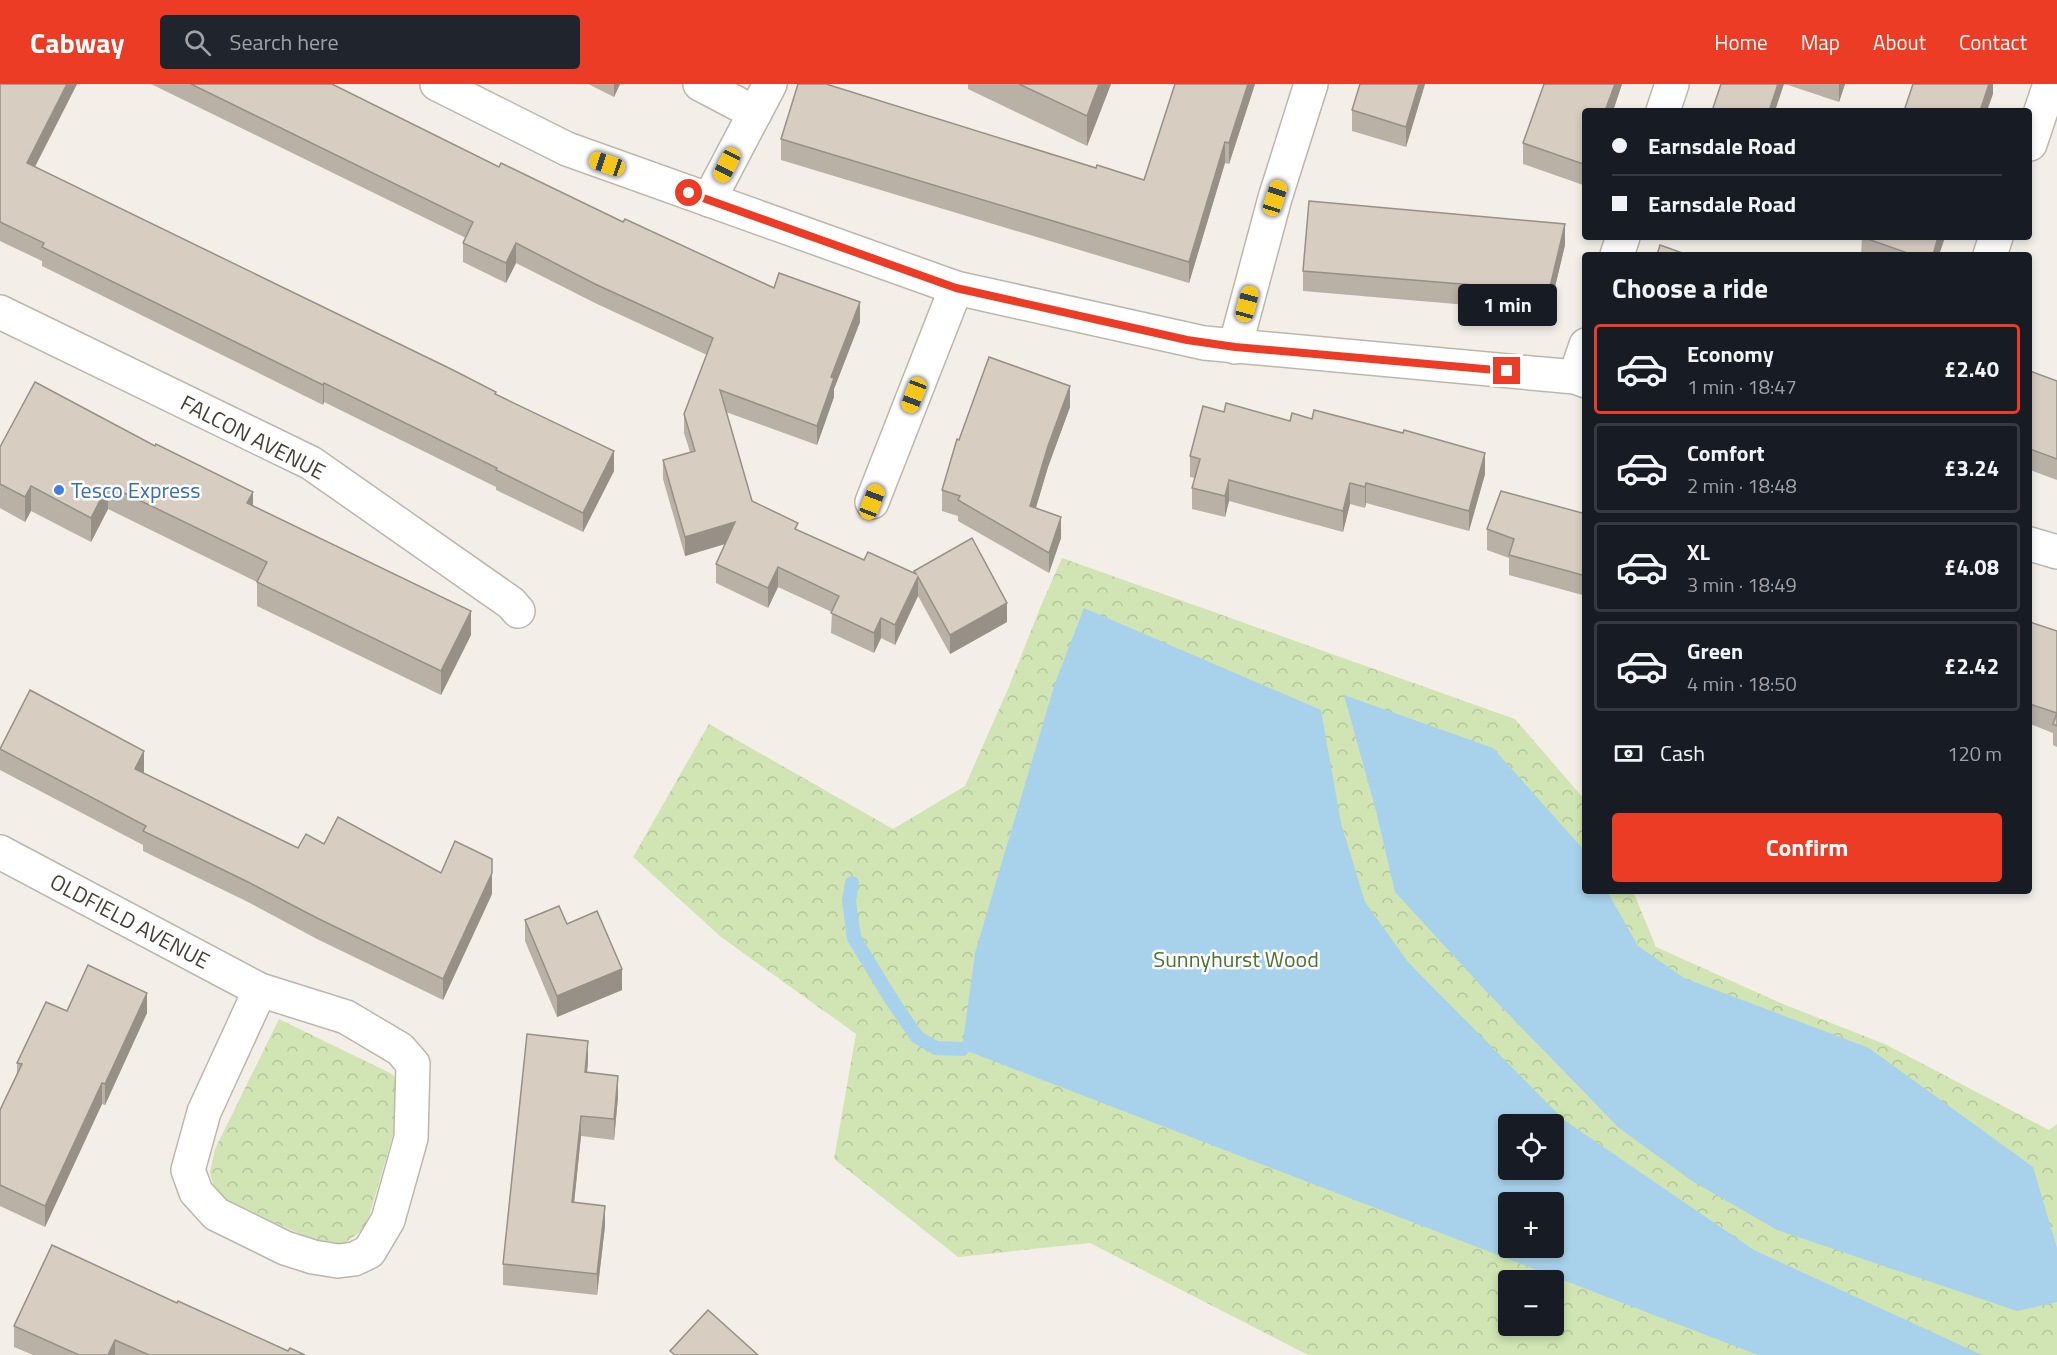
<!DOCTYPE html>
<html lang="en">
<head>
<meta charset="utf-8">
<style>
  :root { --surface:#171b24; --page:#20242c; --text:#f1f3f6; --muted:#9ea1a6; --line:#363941; --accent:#ed3c25 }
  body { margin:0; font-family:"Titillium Web",sans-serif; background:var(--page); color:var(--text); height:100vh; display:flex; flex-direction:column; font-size:22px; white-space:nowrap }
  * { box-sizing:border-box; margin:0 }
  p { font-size:20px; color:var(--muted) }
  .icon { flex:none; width:33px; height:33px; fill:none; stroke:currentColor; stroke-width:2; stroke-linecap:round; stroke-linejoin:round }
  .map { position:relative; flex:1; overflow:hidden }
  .sheet { position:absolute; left:1582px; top:168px; width:450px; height:642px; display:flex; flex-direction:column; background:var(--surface); border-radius:6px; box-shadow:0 3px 9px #0003 }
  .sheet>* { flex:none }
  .hud { position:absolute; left:1582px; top:24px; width:450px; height:132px; border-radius:6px; box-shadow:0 3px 9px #0003; display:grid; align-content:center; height:132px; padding:0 30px; background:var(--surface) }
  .fabs { position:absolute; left:1498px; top:1030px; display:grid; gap:12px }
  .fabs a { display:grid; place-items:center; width:66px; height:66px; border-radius:6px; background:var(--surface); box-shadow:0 3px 9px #0003; font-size:30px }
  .end { position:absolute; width:27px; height:27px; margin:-14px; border:8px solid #ed3c25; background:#fff; box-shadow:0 0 0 3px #fff }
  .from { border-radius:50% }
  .bubble { position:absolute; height:42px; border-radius:6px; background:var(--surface); box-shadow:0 3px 9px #0003; font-size:20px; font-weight:700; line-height:42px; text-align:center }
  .car { position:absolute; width:18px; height:36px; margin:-18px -9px; border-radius:8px; box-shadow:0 0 4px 2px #0007; background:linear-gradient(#f5c518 24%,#345 0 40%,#f5c518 0 76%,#345 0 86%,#f5c518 0) }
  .hud b { display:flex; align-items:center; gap:21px; height:57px; font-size:22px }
  .hud b+b { border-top:2px solid var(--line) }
  .hud i { width:15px; height:15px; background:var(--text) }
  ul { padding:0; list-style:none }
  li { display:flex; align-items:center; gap:18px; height:90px; margin:0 12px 9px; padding:0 18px; border:3px solid var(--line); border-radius:6px }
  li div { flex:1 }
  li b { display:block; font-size:22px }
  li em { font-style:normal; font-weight:700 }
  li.current { border-color:var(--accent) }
  li>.icon { width:54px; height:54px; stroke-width:1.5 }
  h2 { padding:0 30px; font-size:27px; line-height:72px }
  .pay { display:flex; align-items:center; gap:15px; height:66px; padding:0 30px; font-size:22px }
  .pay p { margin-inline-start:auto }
  .primary-button { display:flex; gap:12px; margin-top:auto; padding:12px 30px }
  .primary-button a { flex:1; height:69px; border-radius:6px; background:var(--accent); color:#fff; font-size:24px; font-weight:700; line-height:69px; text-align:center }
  header { display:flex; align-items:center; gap:36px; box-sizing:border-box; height:84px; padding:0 30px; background:var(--accent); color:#fff }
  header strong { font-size:28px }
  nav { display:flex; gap:33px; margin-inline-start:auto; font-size:21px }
  .search { width:420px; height:54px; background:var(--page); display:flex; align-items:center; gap:15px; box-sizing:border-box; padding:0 21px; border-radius:6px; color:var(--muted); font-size:22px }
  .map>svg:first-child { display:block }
</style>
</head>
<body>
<header>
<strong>Cabway</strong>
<div class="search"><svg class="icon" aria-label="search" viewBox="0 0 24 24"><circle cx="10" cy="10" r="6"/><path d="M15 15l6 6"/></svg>Search here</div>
<nav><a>Home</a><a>Map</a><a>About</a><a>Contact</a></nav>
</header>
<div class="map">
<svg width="2057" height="1271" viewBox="0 0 2057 1271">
  <defs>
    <pattern id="forest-crowns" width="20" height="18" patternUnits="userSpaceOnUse" patternTransform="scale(1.5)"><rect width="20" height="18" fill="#d0e5b3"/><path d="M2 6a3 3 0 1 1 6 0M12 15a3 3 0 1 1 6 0" fill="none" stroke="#b4c69b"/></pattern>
  </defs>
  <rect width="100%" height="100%" fill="#f3efe8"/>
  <g fill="url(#forest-crowns)" fill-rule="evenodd">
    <path d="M 1062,474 L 1515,635 L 1585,716 L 1586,807 L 1633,807 L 1656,863 L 1783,920 L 1887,961 L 2049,1046 L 2057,1040 L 2057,1271 L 1308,1271 L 1090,1159 L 958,1173 L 834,1075 L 856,950 L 721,853 L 633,773 L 709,640 L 893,745 L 965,702 L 1008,605 L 1040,524 ZM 1509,1041 L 1554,1041 L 1554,1086 L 1509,1086 ZM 1509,1119 L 1554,1119 L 1554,1164 L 1509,1164 ZM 1509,1197 L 1554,1197 L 1554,1242 L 1509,1242 Z"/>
    <path d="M 279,935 L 390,989 L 402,998 L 402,1020 L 366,1143 L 344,1160 L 312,1155 L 226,1118 L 213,1100 L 210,1088 L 215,1065 Z"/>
  </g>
  <g fill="#a8d2ec" fill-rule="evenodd">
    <path d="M 1084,524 L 1321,626 L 1341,739 L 1365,818 L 1408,878 L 1564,1036 L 1754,1166 L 1982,1271 L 1758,1271 L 962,965 L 975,869 L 1055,599 ZM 1509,1041 L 1554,1041 L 1554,1086 L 1509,1086 ZM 1509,1119 L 1554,1119 L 1554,1164 L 1509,1164 Z"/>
    <path d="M 1344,611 L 1493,664 L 1583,765 L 1585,769 L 1586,807 L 1607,807 L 1638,862 L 1684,894 L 1869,964 L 2033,1083 L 2057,1164 L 2057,1218 L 2017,1227 L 1777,1146 L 1692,1097 L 1619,1044 L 1485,906 L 1395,808 L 1376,727 Z"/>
  </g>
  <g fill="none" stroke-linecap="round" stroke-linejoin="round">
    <path stroke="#a8d2ec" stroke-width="14" d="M 852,799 L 849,817 L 854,854 L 891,915 L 917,953 L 936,964 L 962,965"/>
    <g stroke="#beb6ab" stroke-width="36">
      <g id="street">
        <path d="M 437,0 L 567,65 L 956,204 L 1204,259 L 1575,293 L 1586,297"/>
        <path d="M 700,0 L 755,29"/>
        <path d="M 1663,27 L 1672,0"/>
        <path d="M 2030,60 L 2050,0"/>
        <path d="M 709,116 L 770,0"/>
        <path d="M 1617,171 L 1623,153"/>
        <path d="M 1990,171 L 1996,153"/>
        <path d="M 0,228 L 311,379 L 511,519 L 518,527"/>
        <path d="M 1235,263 L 1275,114 L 1311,0"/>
        <path d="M 1575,293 L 1586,261"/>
        <path d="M 872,418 L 956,204"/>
        <path d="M 2030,460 L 2057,468"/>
        <path d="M 0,768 L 260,906 L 346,933 L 400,965 L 413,980 L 411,1054 L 388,1136 L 369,1168 L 354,1175 L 338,1177 L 313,1173 L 285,1164 L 216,1130 L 196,1108 L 188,1086 L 204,1028 L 260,906"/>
      </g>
    </g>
    <use href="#street" stroke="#fff" stroke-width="33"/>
  </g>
  <g fill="#b9b0a6">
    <path d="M 0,0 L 77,0 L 35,83 L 496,311 L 614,387 L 583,448 L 496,406 L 496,403 L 324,318 L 323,321 L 42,182 L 42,177 L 0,157 Z"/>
    <path d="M 151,0 L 332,0 L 499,83 L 774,204 L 860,238 L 834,305 L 834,313 L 817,361 L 726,328 L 752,417 L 798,446 L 864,476 L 914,489 L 914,487 L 1007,538 L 950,570 L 918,512 L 895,561 L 881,554 L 874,569 L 831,549 L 832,528 L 778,503 L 768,524 L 716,499 L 716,480 L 725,460 L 685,472 L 663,395 L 663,376 L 690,368 L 684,349 L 684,330 L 707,271 L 595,219 L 516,179 L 506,199 L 463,178 L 463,159 L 466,154 Z"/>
    <path d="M 588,0 L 620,0 L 614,13 Z"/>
    <path d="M 968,0 L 1111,0 L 1087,62 L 968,5 Z"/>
    <path d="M 1255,0 L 1229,80 L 1225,79 L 1189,199 L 781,76 L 781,55 L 1096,84 L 1144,96 Z"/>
    <path d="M 1360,0 L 1425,0 L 1406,63 L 1352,47 L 1352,26 Z"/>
    <path d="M 1622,0 L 1613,27 L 1586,27 L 1586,102 L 1523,80 L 1523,59 Z"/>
    <path d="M 1785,0 L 1845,0 L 1839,18 Z"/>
    <path d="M 1862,153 L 1945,153 L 1939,171 L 1861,171 Z"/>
    <path d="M 1565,161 L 1549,228 L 1303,207 L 1303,187 Z"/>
    <path d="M 2030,287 L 2057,297 L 2057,396 L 2030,386 Z"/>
    <path d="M 1070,323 L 1048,383 L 1036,424 L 1061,454 L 1049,489 L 958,437 L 958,432 L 942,427 L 942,406 L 959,356 Z"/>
    <path d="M 1224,328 L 1485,390 L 1469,447 L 1366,419 L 1365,424 L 1350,420 L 1343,448 L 1229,417 L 1225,433 L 1192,425 L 1192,404 L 1195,394 L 1190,393 L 1190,372 Z"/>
    <path d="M 0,363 L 253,422 L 471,551 L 441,611 L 257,522 L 257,498 L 108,425 L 91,458 L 31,427 L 25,438 L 0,424 Z"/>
    <path d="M 1586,430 L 1586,512 L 1509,491 L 1509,474 L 1487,466 L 1487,445 Z"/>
    <path d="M 2030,538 L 2057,547 L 2057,663 L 2053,661 L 2053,649 L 2030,640 Z"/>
    <path d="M 0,664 L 144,687 L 144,689 L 298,764 L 324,760 L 441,789 L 492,810 L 443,916 L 317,855 L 248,818 L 143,767 L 143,761 L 0,686 Z"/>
    <path d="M 525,836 L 567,840 L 622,906 L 557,933 L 525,857 Z"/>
    <path d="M 67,927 L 147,929 L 105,1021 L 102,1020 L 45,1143 L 0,1122 L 0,1026 L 17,989 L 17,979 Z"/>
    <path d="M 588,978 L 587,988 L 618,1013 L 614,1056 L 581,1052 L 574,1118 L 605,1142 L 597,1211 L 503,1201 L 503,1180 Z"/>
    <path d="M 177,1219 L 288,1267 L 305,1271 L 33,1271 L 14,1263 L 14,1242 Z"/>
  </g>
  <g fill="#969087">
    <path d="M 67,0 L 77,0 L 27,98 L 27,79 Z"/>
    <path d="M 614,0 L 620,0 L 614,13 Z"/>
    <path d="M 1099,0 L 1111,0 L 1087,62 L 1087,32 Z"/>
    <path d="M 1248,0 L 1255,0 L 1229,80 L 1229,59 Z"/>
    <path d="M 1419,0 L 1425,0 L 1406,63 L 1406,43 Z"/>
    <path d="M 1615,0 L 1622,0 L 1613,27 L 1605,27 Z"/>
    <path d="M 1778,0 L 1784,0 L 1775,27 L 1769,27 Z"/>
    <path d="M 1839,0 L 1845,0 L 1839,18 Z"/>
    <path d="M 1989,0 L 1993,0 L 1993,10 L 1987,27 L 1980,27 Z"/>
    <path d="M 1225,58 L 1225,79 L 1189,199 L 1189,178 Z"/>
    <path d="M 1565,140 L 1565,161 L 1549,228 L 1549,207 Z"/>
    <path d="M 1938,153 L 1945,153 L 1939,171 L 1933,171 Z"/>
    <path d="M 516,159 L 516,179 L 506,199 L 506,179 Z"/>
    <path d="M 860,218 L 860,238 L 834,305 L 834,313 L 817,361 L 817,342 L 831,293 Z"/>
    <path d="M 324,299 L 324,318 L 323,321 L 323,301 Z"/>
    <path d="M 1070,302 L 1070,323 L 1048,383 L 1030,443 L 1030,422 L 1048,362 Z"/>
    <path d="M 614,367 L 614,387 L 583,448 L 583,429 Z"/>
    <path d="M 1485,369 L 1485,390 L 1469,447 L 1469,427 Z"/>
    <path d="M 1229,396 L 1229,417 L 1225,433 L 1225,412 Z"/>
    <path d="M 1350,399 L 1350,420 L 1343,448 L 1343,427 Z"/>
    <path d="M 1366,399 L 1366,419 L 1365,424 L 1365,403 Z"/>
    <path d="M 108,401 L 108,425 L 91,458 L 91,434 Z"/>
    <path d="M 31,402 L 31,427 L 25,438 L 25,413 Z"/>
    <path d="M 253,408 L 253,432 L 247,419 Z"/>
    <path d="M 1061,433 L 1061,454 L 1049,489 L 1049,469 Z"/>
    <path d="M 735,438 L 735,457 L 685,472 L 685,453 Z"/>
    <path d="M 778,483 L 778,503 L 768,524 L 768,504 Z"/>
    <path d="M 918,493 L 918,512 L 895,561 L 895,541 Z"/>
    <path d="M 1007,519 L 1007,538 L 950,570 L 950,551 Z"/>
    <path d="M 471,527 L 471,551 L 441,611 L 441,587 Z"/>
    <path d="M 881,534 L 881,554 L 874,569 L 874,549 Z"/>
    <path d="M 144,667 L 144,687 L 135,706 L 135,685 Z"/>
    <path d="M 492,789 L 492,810 L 443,916 L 443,895 Z"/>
    <path d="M 622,885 L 622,906 L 557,933 L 557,912 Z"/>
    <path d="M 147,909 L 147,929 L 105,1021 L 105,1000 Z"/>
    <path d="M 588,957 L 588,978 L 585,1009 L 585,988 Z"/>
    <path d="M 618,992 L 618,1013 L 614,1056 L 614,1035 Z"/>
    <path d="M 102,999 L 102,1020 L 45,1143 L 45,1122 Z"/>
    <path d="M 581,1032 L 581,1052 L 572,1139 L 572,1118 Z"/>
    <path d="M 605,1122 L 605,1142 L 597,1211 L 597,1190 Z"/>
    <path d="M 115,1256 L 115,1271 L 108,1271 Z"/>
  </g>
  <g fill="#d7cdc1" stroke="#969087" stroke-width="1.5">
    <path d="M 0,0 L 67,0 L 27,79 L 453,286 L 496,308 L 495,310 L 614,367 L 583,429 L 496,386 L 497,384 L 324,299 L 323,301 L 42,163 L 44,159 L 0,138 Z"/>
    <path d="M 191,0 L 332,0 L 499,83 L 501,79 L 623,138 L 625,135 L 774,204 L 779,189 L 860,218 L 831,293 L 834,294 L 817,342 L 720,306 L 752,417 L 798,439 L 795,445 L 864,476 L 868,468 L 916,490 L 914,487 L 972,454 L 1007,519 L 950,551 L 918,493 L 895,541 L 881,534 L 874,549 L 831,529 L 839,512 L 778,483 L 768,504 L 716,480 L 735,438 L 685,453 L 663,376 L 695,367 L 684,330 L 713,254 L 595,200 L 516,159 L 506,179 L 463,159 L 473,138 Z"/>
    <path d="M 798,0 L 826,0 L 1096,84 L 1097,81 L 1144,96 L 1175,0 L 1248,0 L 1229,59 L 1225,58 L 1189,178 L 781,55 Z"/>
    <path d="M 1019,0 L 1099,0 L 1087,32 Z"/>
    <path d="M 1360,0 L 1419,0 L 1406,43 L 1352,26 Z"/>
    <path d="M 1544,0 L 1615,0 L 1605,27 L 1586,27 L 1586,81 L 1523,59 Z"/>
    <path d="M 1721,0 L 1778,0 L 1769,27 L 1712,27 Z"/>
    <path d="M 1913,0 L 1989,0 L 1980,27 L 1904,27 Z"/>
    <path d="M 1309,117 L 1565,140 L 1549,207 L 1303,187 Z"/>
    <path d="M 1862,153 L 1938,153 L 1933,171 L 1913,171 Z"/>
    <path d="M 1660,161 L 1688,171 L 1657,171 Z"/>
    <path d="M 989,273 L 1070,302 L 1048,362 L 1030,422 L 1061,433 L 1049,469 L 958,416 L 960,412 L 942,406 L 957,355 L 959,356 Z"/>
    <path d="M 2030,287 L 2057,297 L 2057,375 L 2030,365 Z"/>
    <path d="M 35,298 L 155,362 L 156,360 L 253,408 L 247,419 L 471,527 L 441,587 L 257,498 L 267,478 L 108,401 L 91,434 L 31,402 L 25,413 L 0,400 L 0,363 Z"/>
    <path d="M 1226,319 L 1290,337 L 1292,329 L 1312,335 L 1314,326 L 1403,349 L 1404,346 L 1485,369 L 1469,427 L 1366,399 L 1365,403 L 1350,399 L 1343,427 L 1229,396 L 1225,412 L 1192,404 L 1200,375 L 1190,372 L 1203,322 L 1224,328 Z"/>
    <path d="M 1501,407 L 1586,430 L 1586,492 L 1509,471 L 1514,455 L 1487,445 Z"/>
    <path d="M 2030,538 L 2057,547 L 2057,642 L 2053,640 L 2057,629 L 2030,620 Z"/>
    <path d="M 30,606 L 144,667 L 135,685 L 298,764 L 306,750 L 324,760 L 338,733 L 441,789 L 455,757 L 492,775 L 492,789 L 443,895 L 317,834 L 248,798 L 143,747 L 146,742 L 0,665 Z"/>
    <path d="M 559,822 L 567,840 L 597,827 L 622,885 L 557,912 L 525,836 Z"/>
    <path d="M 88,881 L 147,909 L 105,1000 L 102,999 L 45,1122 L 0,1101 L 0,1026 L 22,980 L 17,979 L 46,918 L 67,927 Z"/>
    <path d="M 527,950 L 588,957 L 585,988 L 618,992 L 614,1035 L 581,1032 L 572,1118 L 605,1122 L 597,1190 L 503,1180 Z"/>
    <path d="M 52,1161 L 177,1219 L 178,1217 L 288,1267 L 290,1264 L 305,1271 L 149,1271 L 115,1256 L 108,1271 L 79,1271 L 14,1242 Z"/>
    <path d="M 708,1226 L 758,1271 L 675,1271 L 670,1267 Z"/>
  </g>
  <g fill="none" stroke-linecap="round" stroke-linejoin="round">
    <path stroke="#ed3c25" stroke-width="8" d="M 689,109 L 956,204 L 1187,256 L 1235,263 L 1507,287"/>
  </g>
  <circle fill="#3f7fe0" stroke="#fff" stroke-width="2" cx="59" cy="406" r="6"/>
  <g text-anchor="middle" stroke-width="5" stroke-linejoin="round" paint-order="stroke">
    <g font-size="22" fill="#463f37" stroke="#fff">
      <text transform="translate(253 353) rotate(27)" y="8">FALCON AVENUE</text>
      <text transform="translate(130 837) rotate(28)" y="8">OLDFIELD AVENUE</text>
    </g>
    <g font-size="22" fill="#366cbe" stroke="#fff" text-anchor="start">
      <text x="71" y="414">Tesco Express</text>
    </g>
    <g font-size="22" fill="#4b742e" stroke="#fff">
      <text x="1236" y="883">Sunnyhurst Wood</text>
    </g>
  </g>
</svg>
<div class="fabs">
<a><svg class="icon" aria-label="locate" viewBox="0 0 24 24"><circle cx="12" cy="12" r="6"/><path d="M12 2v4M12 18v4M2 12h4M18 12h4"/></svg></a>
<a>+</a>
<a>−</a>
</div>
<i class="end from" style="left:689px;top:109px"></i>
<i class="end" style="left:1507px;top:287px"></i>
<div class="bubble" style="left:1458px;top:200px;width:99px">1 min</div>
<i class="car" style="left:607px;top:80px;rotate:289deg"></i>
<i class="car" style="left:727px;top:81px;rotate:207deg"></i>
<i class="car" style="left:1275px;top:114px;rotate:18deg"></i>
<i class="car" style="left:1247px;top:220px;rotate:15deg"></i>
<i class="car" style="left:914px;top:311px;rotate:201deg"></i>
<i class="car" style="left:872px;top:418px;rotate:21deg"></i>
<div class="hud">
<b><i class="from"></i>Earnsdale Road</b>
<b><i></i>Earnsdale Road</b>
</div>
<section class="sheet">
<h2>Choose a ride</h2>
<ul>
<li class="current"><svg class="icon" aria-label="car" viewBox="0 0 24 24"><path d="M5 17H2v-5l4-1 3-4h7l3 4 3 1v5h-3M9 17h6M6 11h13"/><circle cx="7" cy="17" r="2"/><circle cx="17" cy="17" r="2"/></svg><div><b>Economy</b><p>1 min · 18:47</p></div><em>£2.40</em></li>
<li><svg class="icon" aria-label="car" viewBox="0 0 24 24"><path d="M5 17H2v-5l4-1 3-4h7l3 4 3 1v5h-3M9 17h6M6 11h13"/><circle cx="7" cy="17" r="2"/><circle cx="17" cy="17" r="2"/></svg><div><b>Comfort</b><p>2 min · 18:48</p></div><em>£3.24</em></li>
<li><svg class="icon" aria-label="car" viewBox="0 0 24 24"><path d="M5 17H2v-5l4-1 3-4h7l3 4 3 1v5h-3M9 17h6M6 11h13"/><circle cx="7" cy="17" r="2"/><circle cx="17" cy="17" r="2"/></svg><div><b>XL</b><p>3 min · 18:49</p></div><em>£4.08</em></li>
<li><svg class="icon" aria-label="car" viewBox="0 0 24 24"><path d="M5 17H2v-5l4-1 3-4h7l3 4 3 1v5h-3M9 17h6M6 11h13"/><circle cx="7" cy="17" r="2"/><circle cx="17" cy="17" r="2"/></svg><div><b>Green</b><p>4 min · 18:50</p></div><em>£2.42</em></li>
</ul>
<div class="pay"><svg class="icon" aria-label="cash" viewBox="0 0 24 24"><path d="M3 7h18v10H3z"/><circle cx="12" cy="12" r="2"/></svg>Cash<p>120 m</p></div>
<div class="primary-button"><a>Confirm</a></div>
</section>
</div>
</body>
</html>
